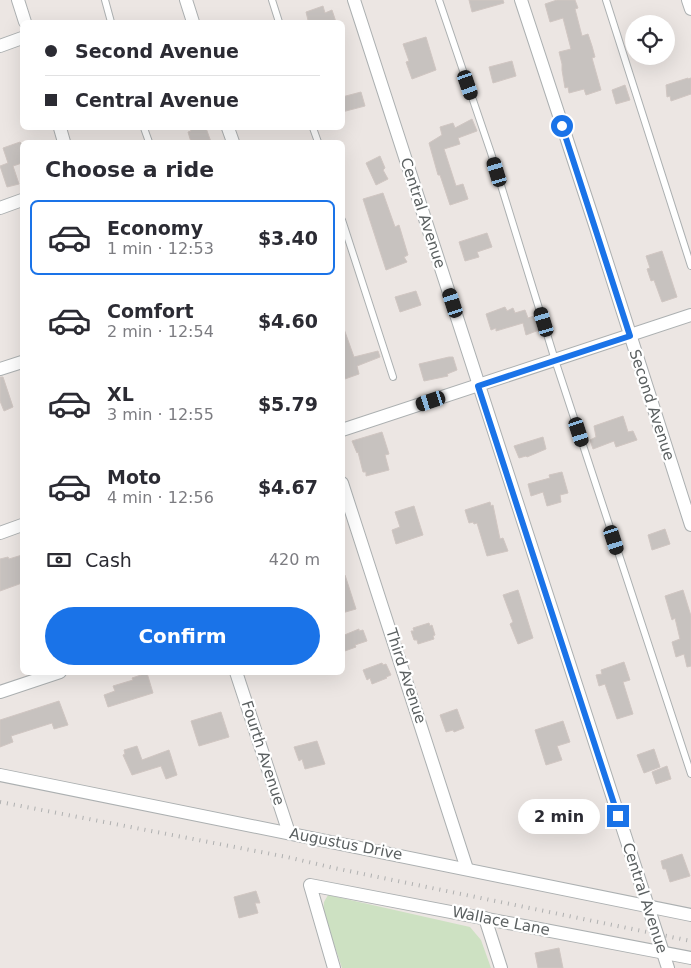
<!DOCTYPE html>
<html lang="en">
<head>
<meta charset="utf-8">
<style>
  :root { --surface:#fff; --page:#f7f7f7; --text:#2b2b33; --muted:#7c7c81; --line:#e1e1e2; --accent:#1a73e8 }
  body { margin:0; font-family:"DejaVu Sans",sans-serif; background:var(--page); color:var(--text); height:100vh; display:flex; flex-direction:column; font-size:19px; white-space:nowrap }
  * { box-sizing:border-box; margin:0 }
  p { font-size:16px; color:var(--muted) }
  .icon { flex:none; width:28px; height:28px; fill:none; stroke:currentColor; stroke-width:2; stroke-linecap:round; stroke-linejoin:round }
  .map { position:relative; flex:1; overflow:hidden }
  .details { position:absolute; left:20px; top:140px; width:325px; height:535px; display:flex; flex-direction:column; background:var(--surface); border-radius:8px; box-shadow:0 5px 20px #0002 }
  .details>* { flex:none }
  .banner { position:absolute; left:20px; top:20px; width:325px; height:110px; border-radius:8px; box-shadow:0 5px 20px #0002; display:grid; align-content:center; height:110px; padding:0 25px; background:var(--surface) }
  .buttons { position:absolute; left:625px; top:15px; display:grid; gap:10px }
  .buttons a { display:grid; place-items:center; width:50px; height:50px; border-radius:50%; background:var(--surface); box-shadow:0 5px 20px #0002; font-size:25px }
  .end { position:absolute; width:22px; height:22px; margin:-11px; border:6px solid #1a73e8; background:#fff; box-shadow:0 0 0 2px #fff }
  .from { border-radius:50% }
  .bubble { position:absolute; height:35px; border-radius:18px; background:var(--surface); box-shadow:0 5px 20px #0002; font-size:16px; font-weight:700; line-height:35px; text-align:center }
  .car { position:absolute; width:15px; height:30px; margin:-15px -8px; border-radius:6px; box-shadow:0 0 4px 1px #0007; background:linear-gradient(#222 24%,#8ab4d8 0 40%,#222 0 76%,#8ab4d8 0 86%,#222 0) }
  .banner b { display:flex; align-items:center; gap:18px; height:48px; font-size:19px }
  .banner b+b { border-top:1px solid var(--line) }
  .banner i { width:12px; height:12px; background:var(--text) }
  ul { padding:0; list-style:none }
  li { display:flex; align-items:center; gap:15px; height:75px; margin:0 10px 8px; padding:0 15px; border:2px solid transparent; border-radius:8px }
  li div { flex:1 }
  li b { display:block; font-size:19px }
  li em { font-style:normal; font-weight:700 }
  li.on { border-color:var(--accent) }
  li>.icon { width:45px; height:45px; stroke-width:1.5 }
  h2 { padding:0 25px; font-size:22px; line-height:60px }
  .pay { display:flex; align-items:center; gap:12px; height:55px; padding:0 25px; font-size:19px }
  .pay p { margin-inline-start:auto }
  .action { display:flex; gap:10px; margin-top:auto; padding:10px 25px }
  .action a { flex:1; height:58px; border-radius:30px; background:var(--accent); color:#fff; font-size:20px; font-weight:700; line-height:58px; text-align:center }
  .map>svg:first-child { display:block }
</style>
</head>
<body>
<div class="map">
<svg width="691" height="968" viewBox="0 0 691 968">
  <rect width="100%" height="100%" fill="#ece6e3"/>
  <path fill="#cde1c2" d="M 328,895 L 470,927 L 481,940 L 491,968 L 342,968 L 323,911 L 324,902 Z"/>
  <g fill="#c7c2bf" stroke="#d0c6c2">
    <path d="M 469,0 L 503,0 L 504,3 L 472,12 Z"/>
    <path d="M 557,0 L 575,0 L 578,8 L 575,9 L 582,36 L 588,34 L 592,46 L 595,57 L 592,58 L 601,90 L 586,95 L 584,89 L 569,93 L 568,87 L 565,88 L 562,70 L 562,64 L 559,52 L 571,49 L 563,18 L 550,22 L 545,4 Z"/>
    <path d="M 323,6 L 325,13 L 332,10 L 336,22 L 303,22 L 308,20 L 306,12 Z"/>
    <path d="M 426,37 L 436,70 L 412,79 L 406,62 L 409,61 L 403,44 Z"/>
    <path d="M 512,61 L 516,76 L 493,83 L 489,67 Z"/>
    <path d="M 688,78 L 688,79 L 691,78 L 691,94 L 671,101 L 670,96 L 667,97 L 666,85 Z"/>
    <path d="M 625,85 L 630,100 L 616,104 L 612,90 Z"/>
    <path d="M 361,92 L 365,106 L 342,112 L 342,97 Z"/>
    <path d="M 472,119 L 477,131 L 458,138 L 460,144 L 444,149 L 456,186 L 463,184 L 468,199 L 450,205 L 440,175 L 438,175 L 429,143 L 442,135 L 440,127 L 453,123 L 455,128 Z"/>
    <path d="M 190,128 L 206,128 L 211,142 L 191,142 L 188,132 L 191,131 Z"/>
    <path d="M 20,142 L 22,144 L 22,163 L 13,166 L 19,184 L 7,187 L 0,166 L 8,163 L 3,148 Z"/>
    <path d="M 380,156 L 385,168 L 383,170 L 388,179 L 376,185 L 366,163 Z"/>
    <path d="M 383,193 L 395,227 L 399,225 L 408,255 L 404,257 L 407,262 L 386,270 L 363,199 Z"/>
    <path d="M 487,233 L 492,247 L 477,252 L 479,257 L 465,261 L 459,242 Z"/>
    <path d="M 662,251 L 677,297 L 662,302 L 654,280 L 651,281 L 647,269 L 650,268 L 646,256 Z"/>
    <path d="M 416,291 L 421,305 L 400,312 L 395,297 Z"/>
    <path d="M 505,307 L 507,311 L 513,308 L 515,313 L 525,310 L 528,318 L 534,316 L 539,330 L 526,335 L 523,323 L 496,331 L 496,328 L 491,330 L 486,314 Z"/>
    <path d="M 344,329 L 354,357 L 378,351 L 380,357 L 357,366 L 359,374 L 342,380 L 342,330 Z"/>
    <path d="M 449,357 L 453,357 L 457,370 L 447,374 L 448,376 L 424,381 L 419,364 Z"/>
    <path d="M 0,377 L 3,377 L 13,407 L 4,411 L 0,401 Z"/>
    <path d="M 623,416 L 628,432 L 633,431 L 637,440 L 616,447 L 614,441 L 593,449 L 590,440 L 596,437 L 594,426 Z"/>
    <path d="M 382,432 L 389,454 L 385,455 L 389,470 L 366,476 L 366,472 L 363,472 L 358,452 L 357,453 L 352,441 Z"/>
    <path d="M 543,437 L 546,449 L 527,457 L 526,456 L 519,458 L 514,446 Z"/>
    <path d="M 562,472 L 568,493 L 560,495 L 561,502 L 547,506 L 543,492 L 531,496 L 528,484 L 550,478 L 549,475 Z"/>
    <path d="M 490,502 L 491,506 L 493,505 L 500,539 L 503,538 L 508,551 L 487,556 L 477,523 L 474,524 L 473,522 L 469,523 L 465,510 Z"/>
    <path d="M 414,506 L 423,535 L 396,544 L 392,530 L 400,527 L 395,512 Z"/>
    <path d="M 665,529 L 670,544 L 652,550 L 648,535 Z"/>
    <path d="M 22,555 L 22,583 L 0,591 L 0,559 L 8,557 L 9,559 Z"/>
    <path d="M 342,575 L 345,575 L 356,609 L 342,613 Z"/>
    <path d="M 518,590 L 533,638 L 518,644 L 510,624 L 513,622 L 503,595 Z"/>
    <path d="M 683,590 L 691,616 L 691,666 L 687,667 L 684,654 L 676,657 L 672,642 L 680,639 L 675,618 L 672,620 L 665,596 Z"/>
    <path d="M 429,623 L 430,626 L 432,625 L 435,635 L 433,636 L 434,639 L 418,644 L 417,640 L 414,640 L 411,631 L 414,631 L 413,628 Z"/>
    <path d="M 359,629 L 359,631 L 363,630 L 367,641 L 355,645 L 356,647 L 342,652 L 342,636 Z"/>
    <path d="M 624,662 L 630,680 L 623,682 L 633,714 L 617,719 L 605,684 L 599,686 L 596,675 L 602,674 L 601,670 Z"/>
    <path d="M 382,663 L 383,665 L 386,664 L 391,675 L 386,677 L 387,678 L 372,684 L 370,678 L 367,680 L 363,670 Z"/>
    <path d="M 147,673 L 153,693 L 108,707 L 104,695 L 115,691 L 113,686 L 133,680 L 132,678 Z"/>
    <path d="M 59,701 L 68,725 L 54,729 L 52,723 L 11,736 L 13,742 L 0,747 L 0,720 Z"/>
    <path d="M 457,709 L 464,728 L 454,732 L 453,730 L 446,732 L 440,715 Z"/>
    <path d="M 221,712 L 229,737 L 199,746 L 191,721 Z"/>
    <path d="M 563,721 L 570,742 L 557,746 L 562,760 L 546,765 L 535,730 Z"/>
    <path d="M 317,741 L 325,764 L 305,769 L 302,759 L 299,761 L 294,747 Z"/>
    <path d="M 137,746 L 142,760 L 169,750 L 177,775 L 166,779 L 161,766 L 132,775 L 123,755 L 125,754 L 124,750 Z"/>
    <path d="M 654,749 L 660,767 L 644,773 L 637,755 Z"/>
    <path d="M 667,766 L 671,779 L 656,784 L 652,772 Z"/>
    <path d="M 682,854 L 690,876 L 670,882 L 666,869 L 663,869 L 661,861 Z"/>
    <path d="M 256,891 L 260,903 L 255,903 L 258,913 L 239,918 L 234,897 Z"/>
    <path d="M 559,948 L 563,968 L 538,968 L 535,953 Z"/>
  </g>
  <g fill="none" stroke-linecap="round" stroke-linejoin="round">
    <g stroke="#acb0b1" stroke-width="8">
      <g id="lane">
        <path d="M 105,0 L 111,22"/>
        <path d="M 272,0 L 279,22"/>
        <path d="M 439,0 L 491,153 L 555,360 L 691,774"/>
        <path d="M 606,0 L 691,266"/>
        <path d="M 144,128 L 149,142"/>
        <path d="M 313,128 L 318,142"/>
        <path d="M 342,220 L 393,377"/>
      </g>
    </g>
    <g stroke="#acb0b1" stroke-width="14">
      <g id="street">
        <path d="M 18,0 L 25,22"/>
        <path d="M 186,0 L 193,22"/>
        <path d="M 354,0 L 668,968"/>
        <path d="M 521,0 L 596,228 L 691,525"/>
        <path d="M 688,0 L 691,9"/>
        <path d="M 0,46 L 22,38"/>
        <path d="M 60,128 L 64,142"/>
        <path d="M 228,128 L 233,142"/>
        <path d="M 0,208 L 22,200"/>
        <path d="M 0,369 L 22,362"/>
        <path d="M 342,430 L 691,315"/>
        <path d="M 342,483 L 467,869"/>
        <path d="M 0,533 L 22,525"/>
        <path d="M 236,672 L 289,833"/>
        <path d="M 0,692 L 60,672"/>
        <path d="M 0,775 L 691,915"/>
        <path d="M 485,918 L 501,968"/>
        <path d="M 334,968 L 310,885 L 691,958"/>
      </g>
    </g>
    <use href="#lane" stroke="#fff" stroke-width="6"/>
    <use href="#street" stroke="#fff" stroke-width="12"/>
    <path stroke="#afb0b0" stroke-width="4" stroke-dasharray="1 6" stroke-linecap="butt" d="M 0,802 L 287,857 L 334,868 L 691,941"/>
  </g>
  <g fill="none" stroke-linecap="round" stroke-linejoin="round">
    <path stroke="#1a73e8" stroke-width="6" d="M 562,126 L 630,336 L 478,386 L 618,816"/>
  </g>
  <g text-anchor="middle" stroke-width="4.5" stroke-linejoin="round" paint-order="stroke">
    <g font-size="15" fill="#5b6061" stroke="#fff">
      <text transform="translate(423 213) rotate(72)" y="5">Central Avenue</text>
      <text transform="translate(652 405) rotate(72)" y="5">Second Avenue</text>
      <text transform="translate(406 676) rotate(72)" y="5">Third Avenue</text>
      <text transform="translate(263 753) rotate(72)" y="5">Fourth Avenue</text>
      <text transform="translate(346 844) rotate(11)" y="5">Augustus Drive</text>
      <text transform="translate(645 898) rotate(72)" y="5">Central Avenue</text>
      <text transform="translate(501 921) rotate(11)" y="5">Wallace Lane</text>
    </g>
  </g>
</svg>
<div class="buttons">
<a><svg class="icon" aria-label="locate" viewBox="0 0 24 24"><circle cx="12" cy="12" r="6"/><path d="M12 2v4M12 18v4M2 12h4M18 12h4"/></svg></a>
</div>
<i class="end from" style="left:562px;top:126px"></i>
<i class="end" style="left:618px;top:816px"></i>
<div class="bubble" style="left:518px;top:799px;width:82px">2 min</div>
<i class="car" style="left:468px;top:85px;rotate:161deg"></i>
<i class="car" style="left:497px;top:172px;rotate:343deg"></i>
<i class="car" style="left:453px;top:303px;rotate:342deg"></i>
<i class="car" style="left:544px;top:322px;rotate:343deg"></i>
<i class="car" style="left:431px;top:401px;rotate:252deg"></i>
<i class="car" style="left:579px;top:432px;rotate:162deg"></i>
<i class="car" style="left:614px;top:540px;rotate:162deg"></i>
<div class="banner">
<b><i class="from"></i>Second Avenue</b>
<b><i></i>Central Avenue</b>
</div>
<section class="details">
<h2>Choose a ride</h2>
<ul>
<li class="on"><svg class="icon" aria-label="car" viewBox="0 0 24 24"><path d="M5 17H2v-5l4-1 3-4h7l3 4 3 1v5h-3M9 17h6M6 11h13"/><circle cx="7" cy="17" r="2"/><circle cx="17" cy="17" r="2"/></svg><div><b>Economy</b><p>1 min · 12:53</p></div><em>$3.40</em></li>
<li><svg class="icon" aria-label="car" viewBox="0 0 24 24"><path d="M5 17H2v-5l4-1 3-4h7l3 4 3 1v5h-3M9 17h6M6 11h13"/><circle cx="7" cy="17" r="2"/><circle cx="17" cy="17" r="2"/></svg><div><b>Comfort</b><p>2 min · 12:54</p></div><em>$4.60</em></li>
<li><svg class="icon" aria-label="car" viewBox="0 0 24 24"><path d="M5 17H2v-5l4-1 3-4h7l3 4 3 1v5h-3M9 17h6M6 11h13"/><circle cx="7" cy="17" r="2"/><circle cx="17" cy="17" r="2"/></svg><div><b>XL</b><p>3 min · 12:55</p></div><em>$5.79</em></li>
<li><svg class="icon" aria-label="car" viewBox="0 0 24 24"><path d="M5 17H2v-5l4-1 3-4h7l3 4 3 1v5h-3M9 17h6M6 11h13"/><circle cx="7" cy="17" r="2"/><circle cx="17" cy="17" r="2"/></svg><div><b>Moto</b><p>4 min · 12:56</p></div><em>$4.67</em></li>
</ul>
<div class="pay"><svg class="icon" aria-label="cash" viewBox="0 0 24 24"><path d="M3 7h18v10H3z"/><circle cx="12" cy="12" r="2"/></svg>Cash<p>420 m</p></div>
<div class="action"><a>Confirm</a></div>
</section>
</div>
</body>
</html>
